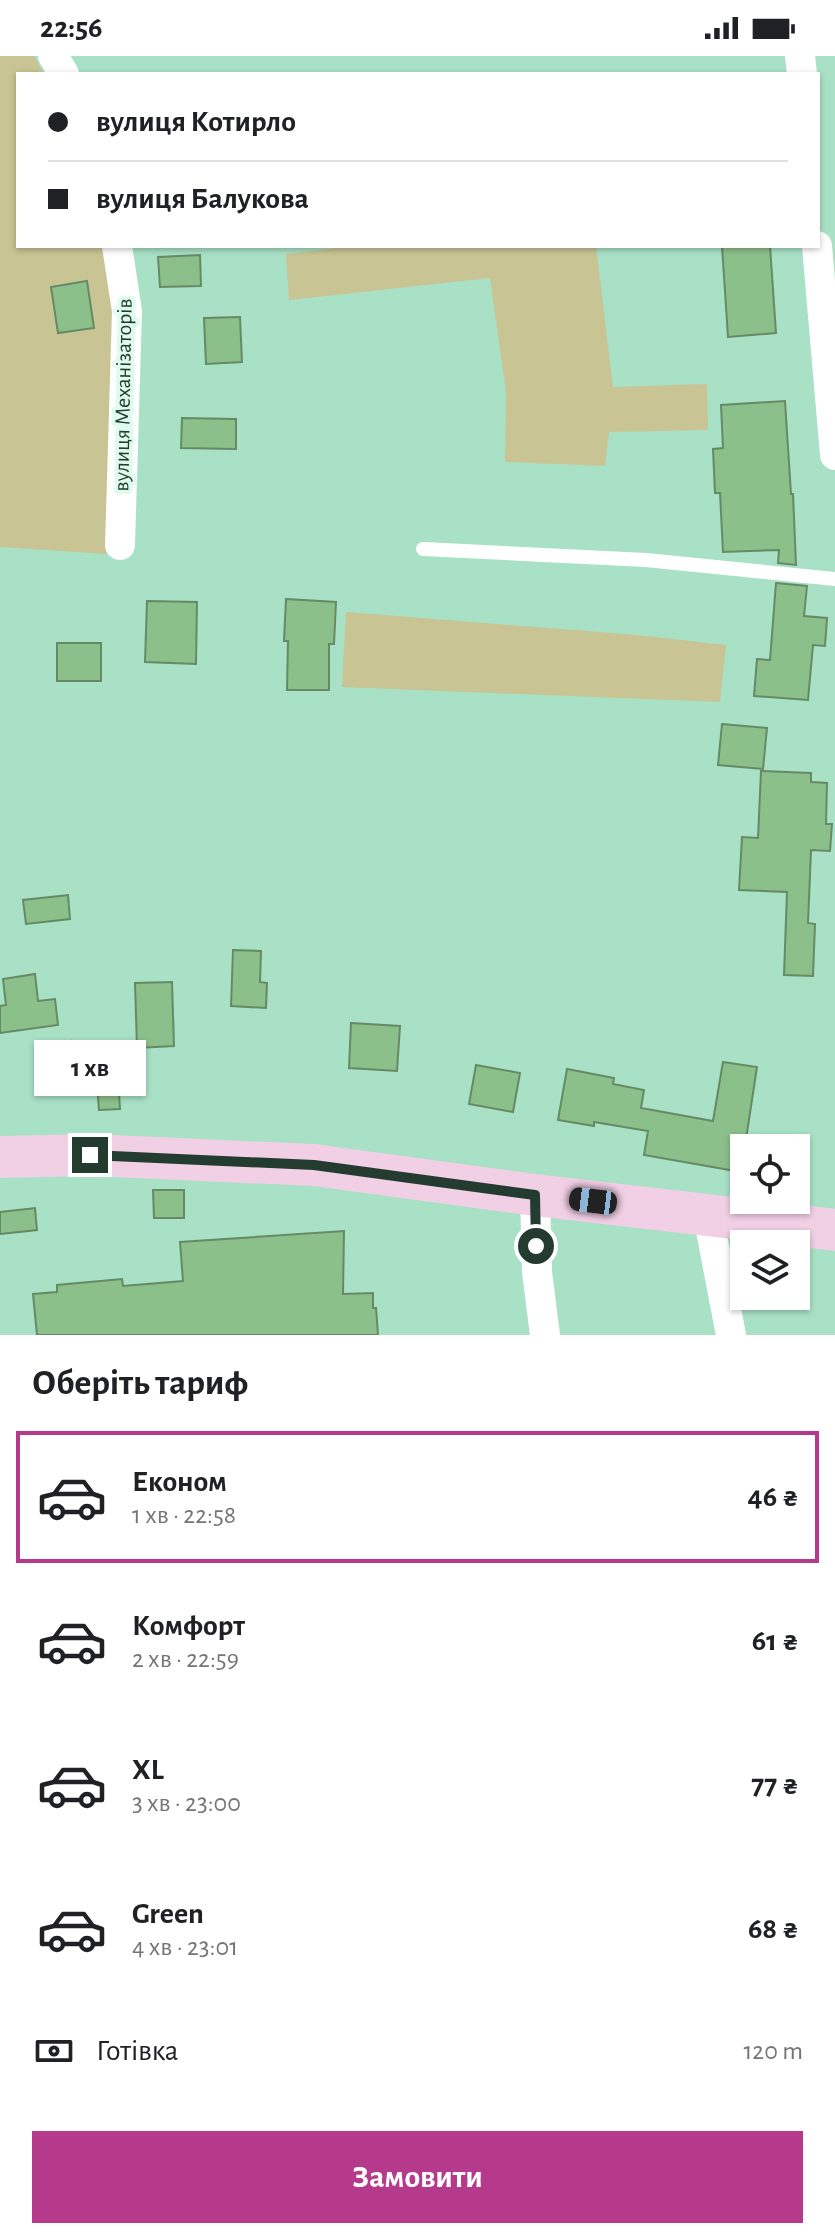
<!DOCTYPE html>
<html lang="uk">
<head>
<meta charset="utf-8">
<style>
  :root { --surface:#fff; --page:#f2f2f2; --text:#202124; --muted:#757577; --line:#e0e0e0; --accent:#b63a8c }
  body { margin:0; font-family:"Alegreya Sans",sans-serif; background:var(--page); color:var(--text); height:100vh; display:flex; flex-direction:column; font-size:30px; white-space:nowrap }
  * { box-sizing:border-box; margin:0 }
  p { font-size:26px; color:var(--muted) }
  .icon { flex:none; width:44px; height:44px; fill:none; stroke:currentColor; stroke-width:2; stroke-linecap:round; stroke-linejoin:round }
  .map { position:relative; height:1279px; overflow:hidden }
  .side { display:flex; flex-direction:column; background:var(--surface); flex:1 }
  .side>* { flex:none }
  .hud { position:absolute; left:16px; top:16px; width:804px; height:176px; border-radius:0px; box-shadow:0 2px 6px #0004; display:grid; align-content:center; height:176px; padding:0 32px; background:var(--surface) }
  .tools { position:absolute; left:730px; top:1078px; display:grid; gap:16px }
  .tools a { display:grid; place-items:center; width:80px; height:80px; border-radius:0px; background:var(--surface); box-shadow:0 2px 6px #0004; font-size:40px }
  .end { position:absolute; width:36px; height:36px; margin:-18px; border:10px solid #243b30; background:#fff; box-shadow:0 0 0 4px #fff }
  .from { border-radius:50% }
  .bubble { position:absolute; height:56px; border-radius:0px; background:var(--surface); box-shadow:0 2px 6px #0004; font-size:26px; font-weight:700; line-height:56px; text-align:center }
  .car { position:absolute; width:24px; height:48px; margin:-24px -12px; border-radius:10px; box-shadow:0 0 6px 2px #0007; background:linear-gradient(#222 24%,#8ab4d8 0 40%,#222 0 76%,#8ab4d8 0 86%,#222 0) }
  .hud b { display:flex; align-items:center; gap:28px; height:76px; font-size:30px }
  .hud b+b { border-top:2px solid var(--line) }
  .hud i { width:20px; height:20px; background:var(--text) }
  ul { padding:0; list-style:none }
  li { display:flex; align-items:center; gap:24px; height:132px; margin:0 16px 12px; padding:0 16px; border:4px solid transparent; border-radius:0px }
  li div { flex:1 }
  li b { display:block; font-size:30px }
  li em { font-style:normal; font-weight:700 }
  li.active { border-color:var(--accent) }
  li>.icon { width:72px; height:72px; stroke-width:1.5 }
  h2 { padding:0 32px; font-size:36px; line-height:96px }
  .pay { display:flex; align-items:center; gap:20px; height:88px; padding:0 32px; font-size:30px }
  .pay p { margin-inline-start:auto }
  .button { display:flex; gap:16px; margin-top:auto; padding:16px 32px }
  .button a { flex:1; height:92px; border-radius:0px; background:var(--accent); color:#fff; font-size:32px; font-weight:700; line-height:92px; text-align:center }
  .status { display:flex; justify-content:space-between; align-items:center; height:56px; padding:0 40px; background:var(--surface); direction:ltr }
  .status svg { height:22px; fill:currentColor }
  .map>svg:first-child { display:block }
</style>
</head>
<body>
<div class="status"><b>22:56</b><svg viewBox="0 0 49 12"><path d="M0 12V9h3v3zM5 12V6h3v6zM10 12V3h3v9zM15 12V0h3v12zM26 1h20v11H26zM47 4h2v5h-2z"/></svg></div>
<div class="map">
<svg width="835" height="1279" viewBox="0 0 835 1279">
  <rect width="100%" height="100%" fill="#a8e1c6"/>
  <g fill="#c8c494">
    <path d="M 0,0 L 34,0 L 44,18 L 18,18 L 18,190 L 110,190 L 114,234 L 106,498 L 0,491 Z"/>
    <path d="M 355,190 L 596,190 L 613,331 L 707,328 L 708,374 L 609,376 L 605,410 L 505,406 L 506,336 L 490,222 L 289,244 L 286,198 Z"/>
    <path d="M 346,556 L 637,579 L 726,589 L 720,646 L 342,631 Z"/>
  </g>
  <g fill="#8cc08a" stroke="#668a65" stroke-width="2">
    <path d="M 722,190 L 770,190 L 776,277 L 728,281 Z"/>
    <path d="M 200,199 L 201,230 L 160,231 L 158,201 Z"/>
    <path d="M 87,225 L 94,272 L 58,277 L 51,231 Z"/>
    <path d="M 240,261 L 242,306 L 206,308 L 204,262 Z"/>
    <path d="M 785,345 L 791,438 L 793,438 L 796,509 L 778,507 L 779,494 L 723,496 L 720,437 L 715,437 L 713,393 L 723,392 L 721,349 Z"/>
    <path d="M 182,362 L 236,363 L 236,393 L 181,392 Z"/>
    <path d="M 776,527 L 807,530 L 804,560 L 827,562 L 825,590 L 813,589 L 808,644 L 754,640 L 757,603 L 770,604 Z"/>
    <path d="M 286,543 L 336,546 L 334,588 L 329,588 L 329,634 L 287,634 L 288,585 L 284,585 Z"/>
    <path d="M 147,545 L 197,546 L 196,608 L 145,606 Z"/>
    <rect x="57" y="587" width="44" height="38"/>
    <path d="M 722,668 L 767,672 L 763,713 L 718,709 Z"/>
    <path d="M 761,715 L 811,717 L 811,726 L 827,727 L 826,768 L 832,768 L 830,795 L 811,794 L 808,867 L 815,868 L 813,920 L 784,919 L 787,836 L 739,834 L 742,781 L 758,782 Z"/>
    <path d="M 68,839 L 70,863 L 26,868 L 23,844 Z"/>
    <path d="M 233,894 L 261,895 L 260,926 L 267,927 L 266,952 L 231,950 Z"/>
    <path d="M 35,918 L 38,945 L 55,943 L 58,969 L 0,977 L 0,950 L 6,949 L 3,923 Z"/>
    <path d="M 172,926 L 174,990 L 137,992 L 135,927 Z"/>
    <path d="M 351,967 L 400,970 L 397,1015 L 349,1012 Z"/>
    <path d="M 71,985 L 72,993 L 116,990 L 120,1053 L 99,1054 L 97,1029 L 49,1036 L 43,989 Z"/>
    <path d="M 723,1006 L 757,1011 L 741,1116 L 644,1099 L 648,1075 L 594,1066 L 594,1070 L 558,1064 L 567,1013 L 614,1022 L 613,1028 L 644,1034 L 641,1052 L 713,1065 Z"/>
    <path d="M 476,1009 L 520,1017 L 513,1056 L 469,1048 Z"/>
    <path d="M 153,1134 L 184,1134 L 184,1162 L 154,1162 Z"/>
    <path d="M 35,1152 L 37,1174 L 0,1178 L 0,1156 Z"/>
    <path d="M 344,1175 L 343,1238 L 373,1237 L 373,1252 L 376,1252 L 378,1279 L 37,1279 L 33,1238 L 57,1236 L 57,1229 L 122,1223 L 123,1230 L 183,1225 L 180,1186 Z"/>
  </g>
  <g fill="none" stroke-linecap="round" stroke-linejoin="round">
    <path stroke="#fff" stroke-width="14" d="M 423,493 L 646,504 L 835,523"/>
    <g stroke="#fff" stroke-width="30">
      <path d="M 53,0 L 64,18"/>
      <path d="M 800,0 L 802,18"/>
      <path d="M 117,190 L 127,255 L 120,489"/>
      <path d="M 817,190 L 835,399"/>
      <path d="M 535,1139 L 537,1216 L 545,1279"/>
      <path d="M 708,1159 L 731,1279"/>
    </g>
    <path stroke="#f1cfe5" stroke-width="42" d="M 0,1101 L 90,1099 L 314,1109 L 535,1139 L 835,1174"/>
  </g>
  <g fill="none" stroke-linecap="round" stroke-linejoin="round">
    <path stroke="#243b30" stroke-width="10" d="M 90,1099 L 314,1109 L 535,1139 L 536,1190"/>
  </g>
  <g text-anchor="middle" stroke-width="8" stroke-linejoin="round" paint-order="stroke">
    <g font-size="22" fill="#243b30" stroke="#dffbed">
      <text transform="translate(122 339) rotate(-89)" y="8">вулиця Механізаторів</text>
    </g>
  </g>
</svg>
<div class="tools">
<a><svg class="icon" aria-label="locate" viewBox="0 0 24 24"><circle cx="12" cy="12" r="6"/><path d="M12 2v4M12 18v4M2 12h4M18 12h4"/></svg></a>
<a><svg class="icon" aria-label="layers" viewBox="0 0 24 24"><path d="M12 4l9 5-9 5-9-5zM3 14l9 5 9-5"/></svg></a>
</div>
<i class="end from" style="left:536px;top:1190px"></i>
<i class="end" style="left:90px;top:1099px"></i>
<div class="bubble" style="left:34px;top:984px;width:112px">1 хв</div>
<i class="car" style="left:593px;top:1145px;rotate:277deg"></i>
<div class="hud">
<b><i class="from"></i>вулиця Котирло</b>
<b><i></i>вулиця Балукова</b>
</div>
</div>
<section class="side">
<h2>Оберіть тариф</h2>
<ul>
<li class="active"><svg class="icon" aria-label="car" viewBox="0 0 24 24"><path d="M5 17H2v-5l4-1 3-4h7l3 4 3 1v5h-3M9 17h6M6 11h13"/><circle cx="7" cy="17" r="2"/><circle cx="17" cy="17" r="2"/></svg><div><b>Економ</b><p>1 хв · 22:58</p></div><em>46 ₴</em></li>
<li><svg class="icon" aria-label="car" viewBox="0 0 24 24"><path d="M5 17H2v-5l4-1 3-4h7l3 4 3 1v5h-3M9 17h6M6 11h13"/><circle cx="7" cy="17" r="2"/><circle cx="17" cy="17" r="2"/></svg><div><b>Комфорт</b><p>2 хв · 22:59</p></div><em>61 ₴</em></li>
<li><svg class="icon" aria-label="car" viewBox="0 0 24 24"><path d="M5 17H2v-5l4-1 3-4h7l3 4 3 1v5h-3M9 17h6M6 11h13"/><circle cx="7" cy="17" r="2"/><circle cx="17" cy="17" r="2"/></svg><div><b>XL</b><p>3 хв · 23:00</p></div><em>77 ₴</em></li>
<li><svg class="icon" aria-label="car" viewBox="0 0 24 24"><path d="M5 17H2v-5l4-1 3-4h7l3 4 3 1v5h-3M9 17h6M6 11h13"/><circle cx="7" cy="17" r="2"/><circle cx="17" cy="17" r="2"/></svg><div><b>Green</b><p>4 хв · 23:01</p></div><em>68 ₴</em></li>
</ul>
<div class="pay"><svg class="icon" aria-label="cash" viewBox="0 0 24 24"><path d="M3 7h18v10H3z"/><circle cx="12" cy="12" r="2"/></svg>Готівка<p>120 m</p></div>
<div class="button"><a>Замовити</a></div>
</section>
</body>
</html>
